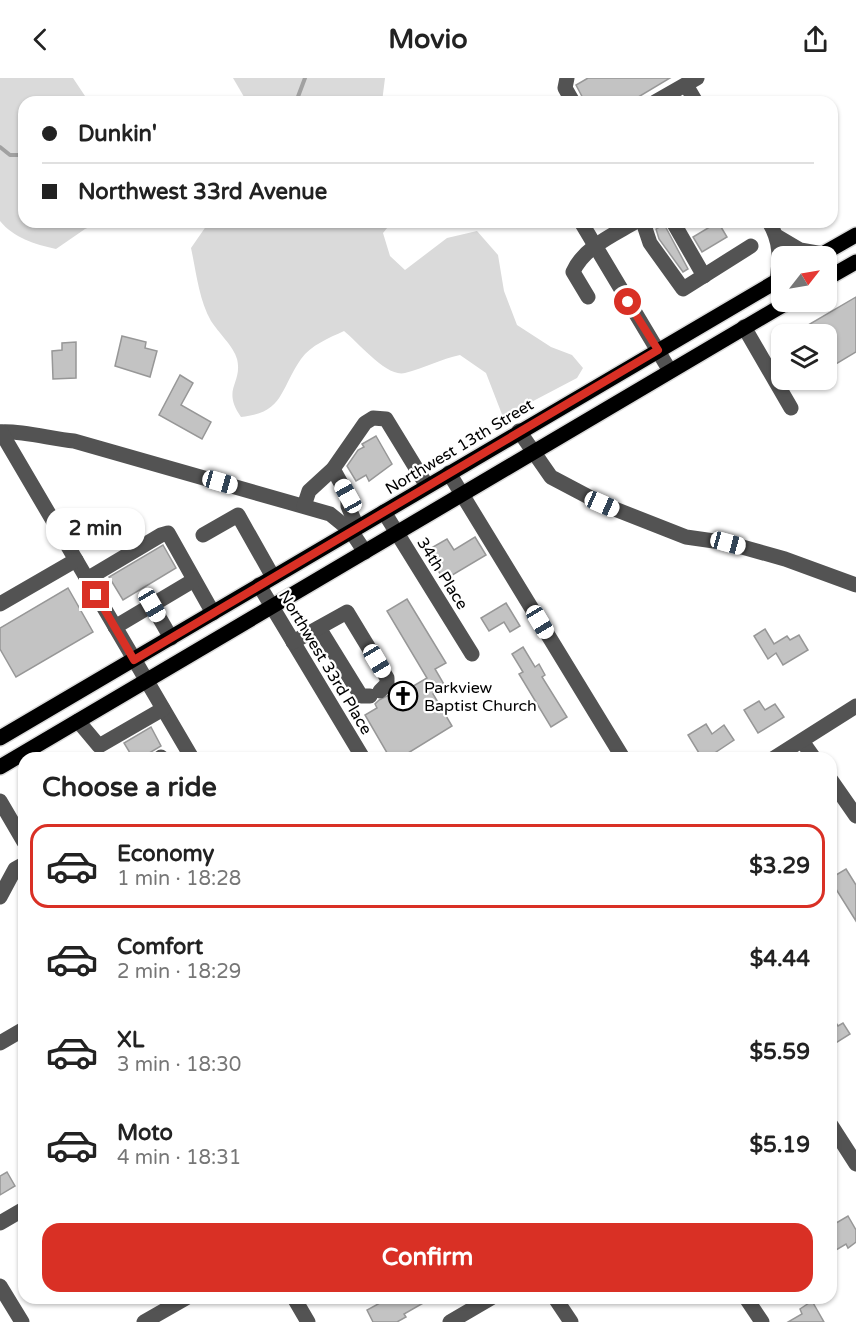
<!DOCTYPE html>
<html lang="en">
<head>
<meta charset="utf-8">
<style>
  :root { --surface:#fff; --page:#f2f2f2; --text:#222; --muted:#767676; --line:#e0e0e0; --accent:#d93025 }
  body { margin:0; font-family:"Varela Round",sans-serif; background:var(--page); color:var(--text); height:100vh; display:flex; flex-direction:column; font-size:22px; white-space:nowrap }
  * { box-sizing:border-box; margin:0 }
  p { font-size:20px; color:var(--muted) }
  .icon { flex:none; width:33px; height:33px; fill:none; stroke:currentColor; stroke-width:2; stroke-linecap:round; stroke-linejoin:round }
  .map { position:relative; flex:1; overflow:hidden }
  .side { position:absolute; left:18px; top:674px; width:819px; height:552px; display:flex; flex-direction:column; background:var(--surface); border-radius:18px; box-shadow:0 2px 4px #0004 }
  .side>* { flex:none }
  .guide { position:absolute; left:18px; top:18px; width:820px; height:132px; border-radius:18px; box-shadow:0 2px 4px #0004; display:grid; align-content:center; height:132px; padding:0 24px; background:var(--surface) }
  .needle { width:39px; rotate:59deg }
  .controls { position:absolute; left:771px; top:168px; display:grid; gap:12px }
  .controls a { display:grid; place-items:center; width:66px; height:66px; border-radius:12px; background:var(--surface); box-shadow:0 2px 4px #0004; font-size:30px }
  .end { position:absolute; width:27px; height:27px; margin:-14px; border:8px solid #d93025; background:#fff; box-shadow:0 0 0 3px #fff }
  .from { border-radius:50% }
  .bubble { position:absolute; height:42px; border-radius:18px; background:var(--surface); box-shadow:0 2px 4px #0004; font-size:20px; font-weight:800; line-height:42px; text-align:center }
  .car { position:absolute; width:18px; height:36px; margin:-18px -9px; border-radius:8px; box-shadow:0 0 4px 2px #0007; background:linear-gradient(#fff 24%,#345 0 40%,#fff 0 76%,#345 0 86%,#fff 0) }
  .guide b { display:flex; align-items:center; gap:21px; height:57px; font-size:22px }
  .guide b+b { border-top:2px solid var(--line) }
  .guide i { width:15px; height:15px; background:var(--text) }
  ul { padding:0; list-style:none }
  li { display:flex; align-items:center; gap:18px; height:84px; margin:0 12px 9px; padding:0 12px; border:3px solid transparent; border-radius:18px }
  li div { flex:1 }
  li b { display:block; font-size:22px }
  li em { font-style:normal; font-weight:800 }
  li.selected { border-color:var(--accent) }
  li>.icon { width:54px; height:54px; stroke-width:1.5 }
  h2 { padding:0 24px; font-size:27px; line-height:72px }
  .action { display:flex; gap:12px; margin-top:auto; padding:12px 24px }
  .action a { flex:1; height:69px; border-radius:18px; background:var(--accent); color:#fff; font-size:24px; font-weight:800; line-height:69px; text-align:center }
  header { display:flex; justify-content:space-between; align-items:center; height:78px; padding:0 24px; background:var(--surface); font-size:27px; font-weight:800 }
  .map>svg:first-child { display:block }
</style>
</head>
<body>
<header><svg class="icon" aria-label="back" viewBox="0 0 24 24"><path d="M15 5l-7 7 7 7"/></svg>Movio<svg class="icon" aria-label="share" viewBox="0 0 24 24"><path d="M12 15V3M7 8l5-5 5 5M5 13v7h14v-7"/></svg></header>
<div class="map">
<svg width="856" height="1244" viewBox="0 0 856 1244">
  <rect width="100%" height="100%" fill="#fff"/>
  <g fill="#dadada">
    <path d="M 0,0 L 73,0 L 89,24 L 24,24 L 24,144 L 101,144 L 85,151 L 56,171 C 34,166 14,160 0,143 Z"/>
    <path d="M 233,0 L 385,0 L 382,24 L 247,24 Z"/>
    <path d="M 209,144 L 392,144 L 383,155 L 390,178 L 405,192 L 447,160 L 477,153 L 498,177 L 504,213 L 517,247 L 551,269 L 572,277 L 583,290 L 577,300 L 503,339 L 486,295 L 460,277 C 441,281 424,290 405,295 C 387,300 358,264 344,253 C 329,260 311,267 301,281 C 280,311 284,335 241,339 C 221,310 243,306 237,281 C 234,269 218,254 211,243 C 199,222 196,193 191,170 Z"/>
  </g>
  <g fill="none" stroke-linecap="round" stroke-linejoin="round">
    <g stroke="#a1a1a1" stroke-width="4">
      <path d="M 296,24 L 305,0"/>
      <path d="M 0,69 L 10,77 L 24,77"/>
    </g>
  </g>
  <g fill="#c3c3c3" stroke="#979797" stroke-width="1.5">
    <path d="M 588,0 L 670,0 L 630,24 L 585,24 L 576,7 Z"/>
    <path d="M 718,144 L 727,159 L 702,174 L 693,159 Z"/>
    <path d="M 664,146 L 688,191 L 683,194 L 659,161 L 656,151 Z"/>
    <path d="M 856,219 L 856,274 L 826,292 L 826,256 L 807,256 L 803,250 Z"/>
    <path d="M 122,258 L 146,264 L 145,270 L 157,273 L 150,299 L 115,288 Z"/>
    <path d="M 76,264 L 76,300 L 53,301 L 52,273 L 62,272 L 62,265 Z"/>
    <path d="M 180,297 L 193,305 L 181,327 L 211,344 L 202,361 L 159,337 Z"/>
    <path d="M 376,358 L 392,386 L 369,403 L 366,397 L 356,403 L 347,388 L 358,372 L 364,369 L 362,366 Z"/>
    <path d="M 475,459 L 486,477 L 444,502 L 426,473 L 447,461 L 454,472 Z"/>
    <path d="M 163,467 L 176,490 L 123,522 L 109,499 Z"/>
    <path d="M 68,510 L 93,554 L 16,599 L 0,571 L 0,550 Z"/>
    <path d="M 407,521 L 446,585 L 435,591 L 445,608 L 433,616 L 452,648 L 400,680 L 390,680 L 365,637 L 377,630 L 375,626 L 379,622 L 393,615 L 395,619 L 427,600 L 387,533 Z"/>
    <path d="M 506,525 L 520,548 L 510,554 L 504,544 L 489,553 L 481,540 Z"/>
    <path d="M 765,551 L 774,566 L 787,558 L 790,562 L 799,557 L 808,572 L 783,587 L 776,575 L 768,581 L 754,558 Z"/>
    <path d="M 523,569 L 535,589 L 539,586 L 545,597 L 542,599 L 567,639 L 551,649 L 519,596 L 523,594 L 512,576 Z"/>
    <path d="M 759,623 L 765,632 L 775,626 L 784,639 L 758,655 L 744,632 Z"/>
    <path d="M 706,646 L 712,656 L 724,647 L 734,662 L 707,680 L 702,680 L 688,657 Z"/>
    <path d="M 151,649 L 161,668 L 141,680 L 133,680 L 124,665 Z"/>
    <path d="M 846,791 L 856,807 L 856,843 L 836,811 L 831,814 L 831,800 Z"/>
    <path d="M 831,937 L 838,948 L 843,945 L 850,956 L 831,968 Z"/>
    <path d="M 7,1094 L 15,1108 L 0,1117 L 0,1098 Z"/>
    <path d="M 848,1138 L 856,1152 L 856,1164 L 848,1170 L 846,1166 L 831,1175 L 831,1148 Z"/>
    <path d="M 389,1220 L 432,1220 L 404,1236 L 406,1239 L 397,1244 L 373,1244 L 367,1232 Z"/>
    <path d="M 812,1223 L 824,1244 L 788,1244 L 802,1236 L 800,1231 Z"/>
  </g>
  <g fill="none" stroke-linecap="round" stroke-linejoin="round">
    <g stroke="#dbdbdb" stroke-width="18">
      <g id="major">
        <path d="M 819,178 L 856,157"/>
        <path d="M 826,201 L 856,184"/>
        <path d="M 0,660 L 782,200"/>
        <path d="M 0,689 L 788,224"/>
      </g>
    </g>
    <g stroke="#535353" stroke-width="15">
      <path d="M 567,0 L 565,10 L 573,24"/>
      <path d="M 686,7 L 696,24"/>
      <path d="M 655,24 L 697,0"/>
      <path d="M 581,144 L 670,293"/>
      <path d="M 643,144 L 650,165 L 683,211 L 751,168"/>
      <path d="M 673,144 L 704,198"/>
      <path d="M 769,144 C 781,164 780,180 777,203"/>
      <path d="M 778,159 L 800,172 L 823,176"/>
      <path d="M 588,219 L 573,194 C 583,170 613,157 635,144"/>
      <path d="M 744,249 L 791,330"/>
      <path d="M 519,353 L 551,399 L 602,426 L 686,459 L 728,465 L 785,481 L 856,507"/>
      <path d="M 0,354 C 20,352 52,361 74,363 L 330,436 L 351,453 L 365,474"/>
      <path d="M 1,354 L 192,680"/>
      <path d="M 333,391 L 348,418 L 348,428 L 357,449"/>
      <path d="M 449,395 L 623,680"/>
      <path d="M 304,428 L 309,413 L 333,391 L 365,345 L 373,340 L 386,341 L 427,408"/>
      <path d="M 384,434 L 472,576"/>
      <path d="M 203,457 L 238,437 L 273,499"/>
      <path d="M 87,501 L 161,457 L 168,455 L 213,535"/>
      <path d="M 259,507 L 363,680"/>
      <path d="M 0,526 L 76,482"/>
      <path d="M 152,527 L 171,560"/>
      <path d="M 115,549 L 194,502"/>
      <path d="M 319,550 L 361,618 L 370,618"/>
      <path d="M 293,564 L 347,534 L 387,600 L 387,606 L 380,613"/>
      <path d="M 78,643 L 99,668 L 163,631"/>
      <path d="M 802,663 L 814,680"/>
      <path d="M 160,680 L 161,679"/>
      <path d="M 774,680 L 856,628"/>
      <path d="M 831,702 L 856,738"/>
      <path d="M 0,723 L 24,764"/>
      <path d="M 0,819 L 15,791 L 24,786"/>
      <path d="M 0,965 L 24,951"/>
      <path d="M 831,1047 L 856,1086"/>
      <path d="M 0,1145 L 24,1131"/>
      <path d="M 0,1208 L 22,1244"/>
      <path d="M 294,1220 L 308,1244"/>
      <path d="M 555,1220 L 571,1244"/>
      <path d="M 746,1220 L 762,1244"/>
      <path d="M 144,1244 L 186,1220"/>
      <path d="M 450,1244 L 491,1220"/>
    </g>
    <use href="#major" stroke="#000" stroke-width="15"/>
  </g>
  <g fill="none" stroke-linecap="round" stroke-linejoin="round">
    <path stroke="#d93025" stroke-width="8" d="M 96,517 L 134,582 L 658,272 L 628,224"/>
  </g>
  <defs>
    <g id="church-ring" transform="scale(1.5)"><circle r="9.5" fill="#fff" stroke="#000" stroke-width="1.5"/><path d="M-1.2-6h2.4v3.5h3.3v2.4h-3.3V6h-2.4V-.1h-3.3v-2.4h3.3Z" fill="#000"/></g>
  </defs>
  <g fill-rule="evenodd">
    <use href="#church-ring" x="403" y="618"/>
  </g>
  <g text-anchor="middle" stroke-width="4.5" stroke-linejoin="round" paint-order="stroke">
    <g font-size="16" fill="#000" stroke="#fff">
      <text transform="translate(459 368) rotate(-31)" y="6">Northwest 13th Street</text>
      <text transform="translate(443 495) rotate(58)" y="6">34th Place</text>
      <text transform="translate(326 584) rotate(59)" y="6">Northwest 33rd Place</text>
    </g>
    <g font-size="16" fill="#000" stroke="#fff" text-anchor="start">
      <text x="424" y="615">Parkview<tspan x="424" dy="18">Baptist Church</tspan></text>
    </g>
  </g>
</svg>
<div class="controls">
<a><svg class="needle" viewBox="-14 -14 28 28"><path d="M0-13l5 13h-10z" fill="#e53935"/><path d="M0 13l5-13h-10z" fill="#767676"/></svg></a>
<a><svg class="icon" aria-label="layers" viewBox="0 0 24 24"><path d="M12 4l9 5-9 5-9-5zM3 14l9 5 9-5"/></svg></a>
</div>
<i class="end from" style="left:628px;top:224px"></i>
<i class="end" style="left:96px;top:517px"></i>
<div class="bubble" style="left:46px;top:430px;width:99px">2 min</div>
<i class="car" style="left:220px;top:404px;rotate:106deg"></i>
<i class="car" style="left:348px;top:418px;rotate:331deg"></i>
<i class="car" style="left:602px;top:426px;rotate:114deg"></i>
<i class="car" style="left:728px;top:465px;rotate:105deg"></i>
<i class="car" style="left:152px;top:527px;rotate:150deg"></i>
<i class="car" style="left:540px;top:544px;rotate:149deg"></i>
<i class="car" style="left:377px;top:583px;rotate:149deg"></i>
<div class="guide">
<b><i class="from"></i>Dunkin'</b>
<b><i></i>Northwest 33rd Avenue</b>
</div>
<section class="side">
<h2>Choose a ride</h2>
<ul>
<li class="selected"><svg class="icon" aria-label="car" viewBox="0 0 24 24"><path d="M5 17H2v-5l4-1 3-4h7l3 4 3 1v5h-3M9 17h6M6 11h13"/><circle cx="7" cy="17" r="2"/><circle cx="17" cy="17" r="2"/></svg><div><b>Economy</b><p>1 min · 18:28</p></div><em>$3.29</em></li>
<li><svg class="icon" aria-label="car" viewBox="0 0 24 24"><path d="M5 17H2v-5l4-1 3-4h7l3 4 3 1v5h-3M9 17h6M6 11h13"/><circle cx="7" cy="17" r="2"/><circle cx="17" cy="17" r="2"/></svg><div><b>Comfort</b><p>2 min · 18:29</p></div><em>$4.44</em></li>
<li><svg class="icon" aria-label="car" viewBox="0 0 24 24"><path d="M5 17H2v-5l4-1 3-4h7l3 4 3 1v5h-3M9 17h6M6 11h13"/><circle cx="7" cy="17" r="2"/><circle cx="17" cy="17" r="2"/></svg><div><b>XL</b><p>3 min · 18:30</p></div><em>$5.59</em></li>
<li><svg class="icon" aria-label="car" viewBox="0 0 24 24"><path d="M5 17H2v-5l4-1 3-4h7l3 4 3 1v5h-3M9 17h6M6 11h13"/><circle cx="7" cy="17" r="2"/><circle cx="17" cy="17" r="2"/></svg><div><b>Moto</b><p>4 min · 18:31</p></div><em>$5.19</em></li>
</ul>
<div class="action"><a>Confirm</a></div>
</section>
</div>
</body>
</html>
